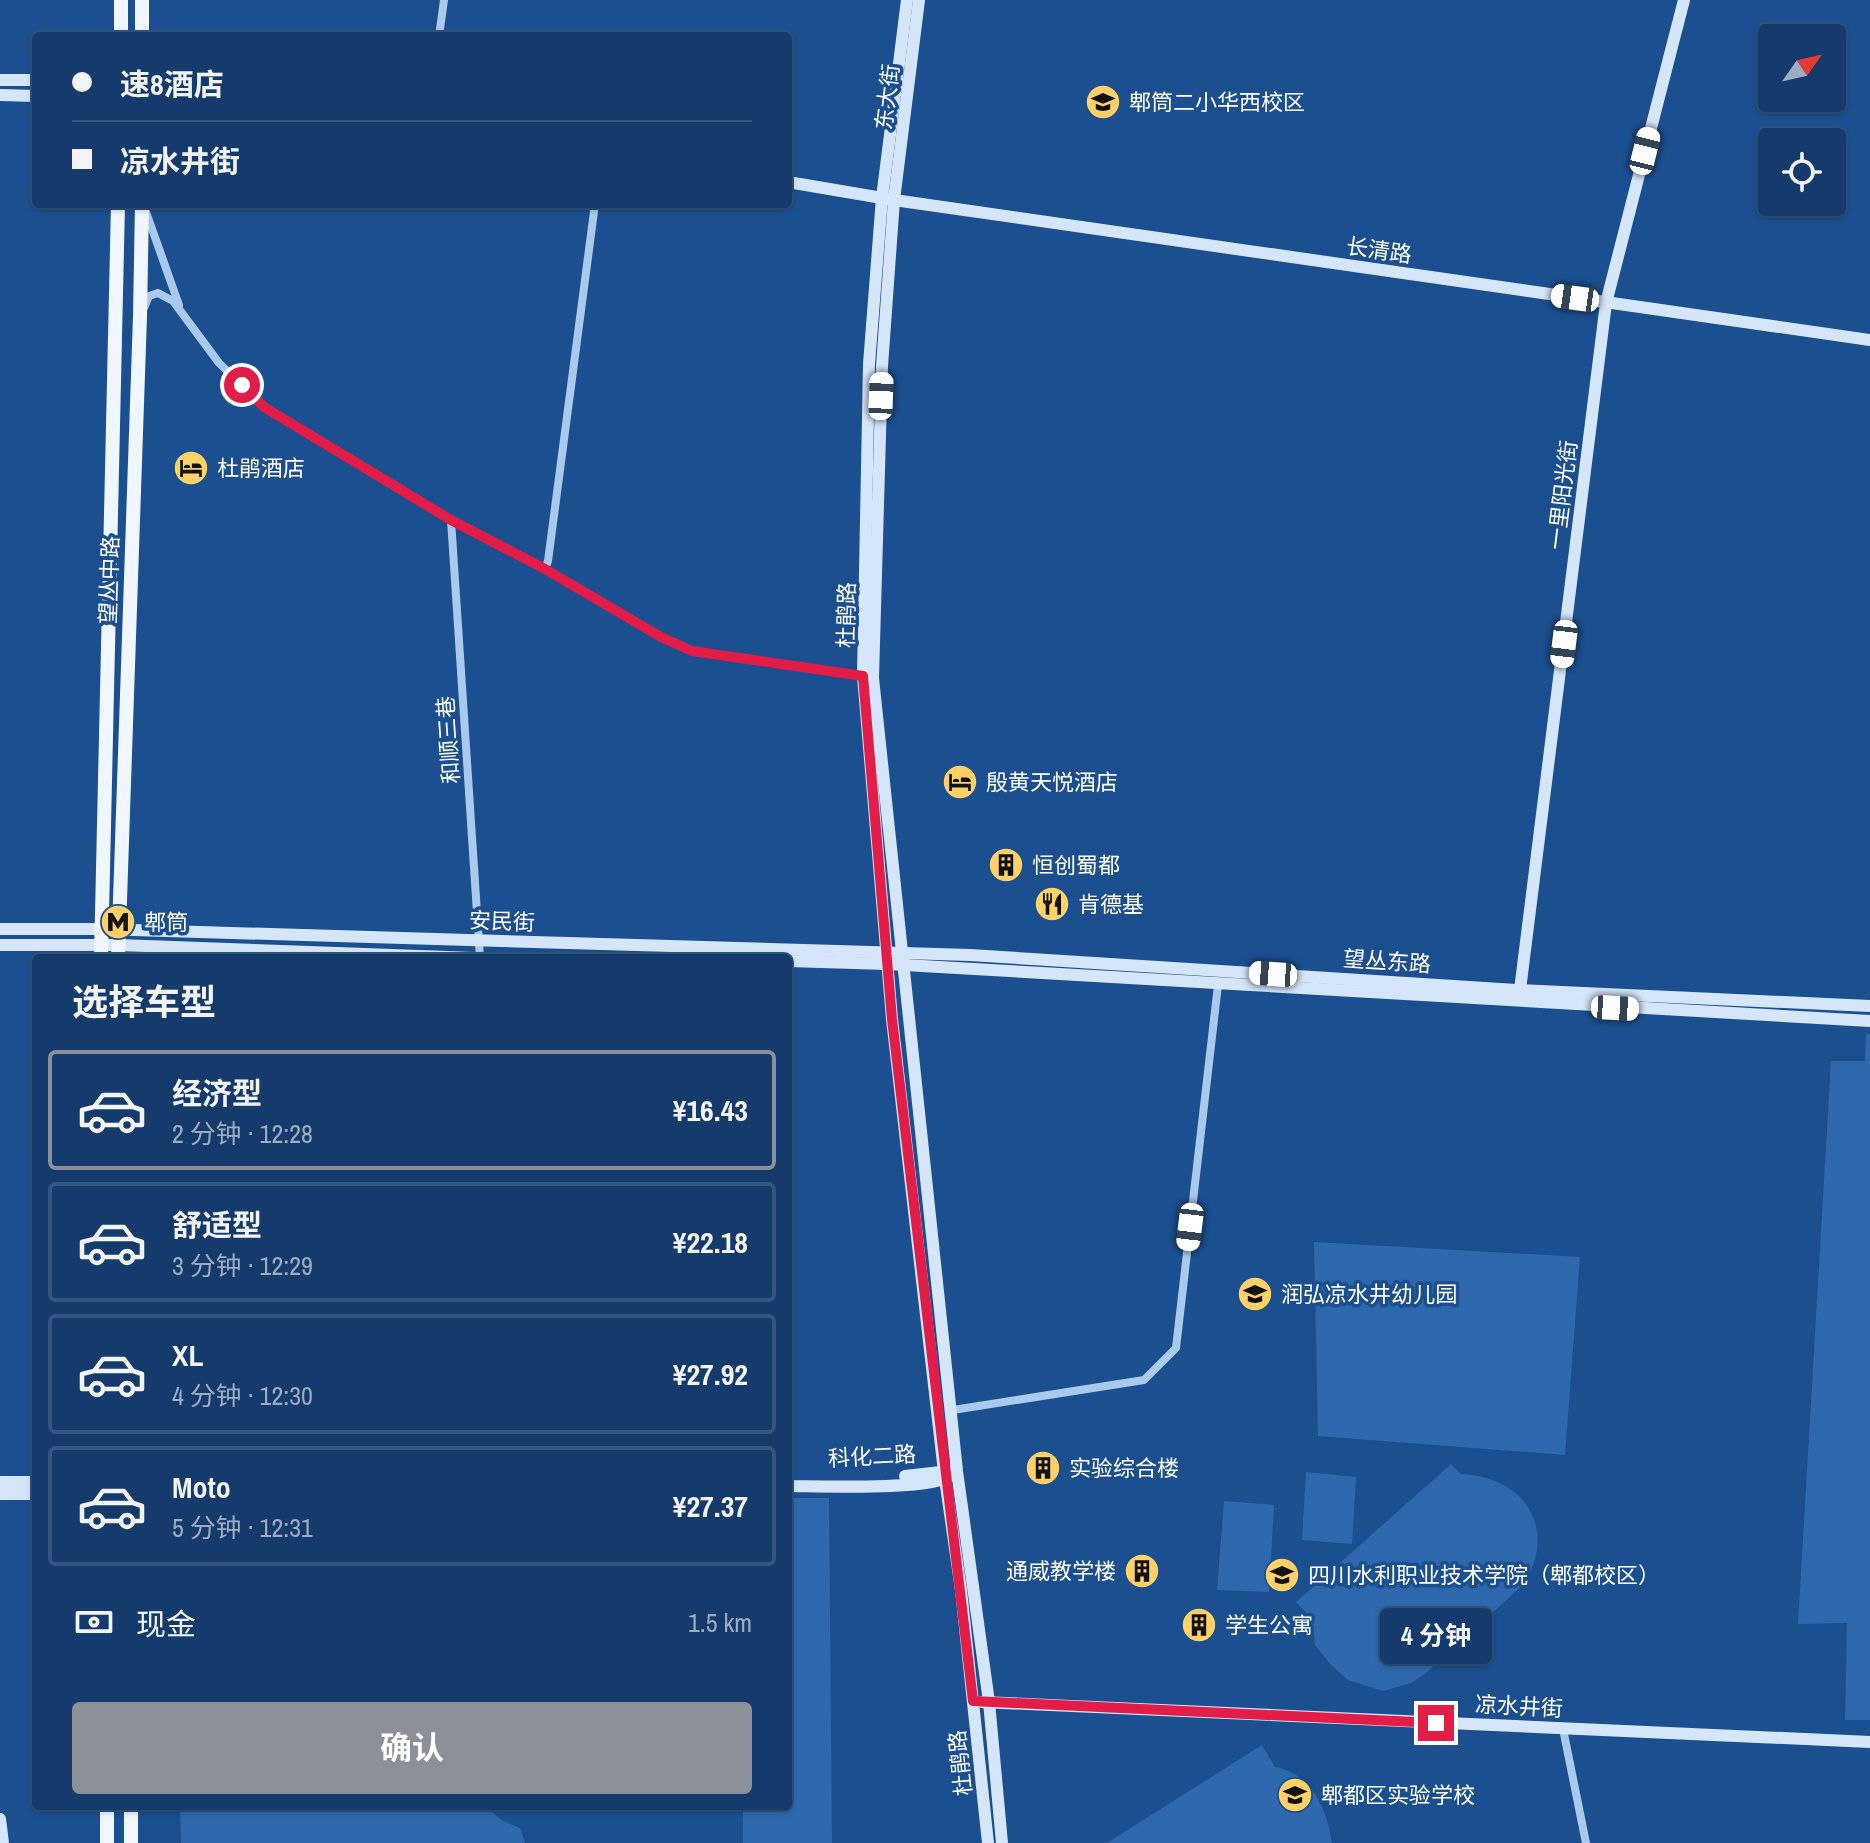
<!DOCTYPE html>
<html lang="zh">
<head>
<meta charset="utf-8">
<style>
  :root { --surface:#143b6b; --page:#214673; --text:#f1f3f6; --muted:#9dadc1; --line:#33557e; --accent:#8c9099 }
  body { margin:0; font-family:"Archivo Narrow","Noto Sans SC",sans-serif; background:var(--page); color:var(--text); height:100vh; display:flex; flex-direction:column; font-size:30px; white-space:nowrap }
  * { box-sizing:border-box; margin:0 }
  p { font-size:26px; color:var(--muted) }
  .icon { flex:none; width:44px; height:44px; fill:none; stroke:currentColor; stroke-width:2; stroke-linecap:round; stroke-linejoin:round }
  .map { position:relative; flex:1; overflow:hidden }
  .sheet { position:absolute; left:32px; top:954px; width:760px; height:856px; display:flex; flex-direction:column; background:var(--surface); border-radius:8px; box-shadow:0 2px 6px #0004,0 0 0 2px var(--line) }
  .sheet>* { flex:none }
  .top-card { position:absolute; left:32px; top:32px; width:760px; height:176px; border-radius:8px; box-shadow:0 2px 6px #0004,0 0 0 2px var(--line); display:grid; align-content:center; height:176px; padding:0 40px; background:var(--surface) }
  .needle { width:52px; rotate:56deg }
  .controls { position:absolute; left:1758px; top:24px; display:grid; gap:16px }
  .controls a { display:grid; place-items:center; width:88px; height:88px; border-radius:8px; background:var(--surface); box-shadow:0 2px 6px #0004,0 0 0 2px var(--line); font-size:40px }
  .end { position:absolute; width:36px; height:36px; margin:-18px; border:10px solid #e11d48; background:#fff; box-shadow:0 0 0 4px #fff }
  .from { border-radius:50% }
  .bubble { position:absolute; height:56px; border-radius:8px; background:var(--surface); box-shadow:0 2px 6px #0004,0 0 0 2px var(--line); font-size:26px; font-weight:700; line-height:56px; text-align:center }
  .car { position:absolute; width:24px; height:48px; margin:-24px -12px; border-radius:10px; box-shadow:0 0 6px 2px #0007; background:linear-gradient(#fff 24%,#345 0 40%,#fff 0 76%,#345 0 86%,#fff 0) }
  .top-card b { display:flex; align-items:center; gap:28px; height:76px; font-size:30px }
  .top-card b+b { border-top:2px solid var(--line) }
  .top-card i { width:20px; height:20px; background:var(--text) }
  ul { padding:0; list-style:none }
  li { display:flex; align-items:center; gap:24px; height:120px; margin:0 16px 12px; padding:0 24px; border:4px solid var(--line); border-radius:8px }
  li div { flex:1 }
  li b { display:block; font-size:30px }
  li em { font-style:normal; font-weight:700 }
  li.current { border-color:var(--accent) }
  li>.icon { width:72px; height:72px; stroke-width:1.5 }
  h2 { padding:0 40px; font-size:36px; line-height:96px }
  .pay { display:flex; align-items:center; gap:20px; height:88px; padding:0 40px; font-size:30px }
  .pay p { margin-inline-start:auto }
  .button { display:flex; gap:16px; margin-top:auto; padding:16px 40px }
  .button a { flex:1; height:92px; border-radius:8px; background:var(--accent); color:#fff; font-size:32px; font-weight:700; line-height:92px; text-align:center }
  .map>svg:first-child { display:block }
</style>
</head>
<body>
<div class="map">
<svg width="1870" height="1843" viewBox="0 0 1870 1843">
  <rect width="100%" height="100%" fill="#1b4f8f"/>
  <g fill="#2e69ad">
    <path d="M 1866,1033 L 1870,1034 L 1870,1720 L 1845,1720 L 1847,1623 L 1798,1624 L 1831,1061 L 1865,1061 Z"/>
    <path d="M 1314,1242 L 1580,1257 L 1565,1455 L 1318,1436 Z"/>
    <path d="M 1451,1464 L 1461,1474 C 1525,1477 1558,1528 1524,1584 L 1425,1674 L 1411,1683 L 1383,1691 L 1348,1680 L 1331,1665 L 1315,1645 L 1312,1619 L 1296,1602 Z"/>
    <path d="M 1306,1472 L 1356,1477 L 1352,1544 L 1302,1540 Z"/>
    <path d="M 788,1498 L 829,1498 L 832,1843 L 743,1843 L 743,1806 L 788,1806 Z"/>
    <path d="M 1224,1501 L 1274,1505 L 1269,1592 L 1217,1590 Z"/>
    <path d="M 1262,1745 L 1275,1767 C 1312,1774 1327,1809 1332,1843 L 1107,1843 Z"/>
    <path d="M 180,1806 L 485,1806 L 503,1821 L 520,1828 L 525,1843 L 181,1843 Z"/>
  </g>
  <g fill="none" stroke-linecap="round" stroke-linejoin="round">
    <g stroke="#a9c9ee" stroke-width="8">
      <path d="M 439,36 L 444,0"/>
      <path d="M 146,212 L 179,305"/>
      <path d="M 144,308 L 149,296 L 158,293 L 173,301 L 219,363 L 264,407 L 451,520 L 545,569 L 661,637 L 692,651 L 864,676"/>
      <path d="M 451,520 L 480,958"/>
      <path d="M 545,569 L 548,561 L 595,204"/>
      <path d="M 953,1410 L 1144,1380 L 1176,1348 L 1218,985"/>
      <path d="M 1563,1729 L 1586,1843"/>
    </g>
    <g stroke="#d6e6fa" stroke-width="12">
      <path d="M 907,0 L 882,198 L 869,364 L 863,676 L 892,1019 L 944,1472 L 961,1590 L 988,1843"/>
      <path d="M 919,0 L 894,200 L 882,366 L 873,678 L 957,1471 L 989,1702 L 1002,1843"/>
      <path d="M 0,80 L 36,80"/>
      <path d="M 0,95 L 36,96"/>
      <path d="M 788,182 L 894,200 L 1870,340"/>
      <path d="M 0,929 L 101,929 L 970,955 L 1516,990 L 1870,1006"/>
      <path d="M 0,945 L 118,945 L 475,958"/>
      <path d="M 788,961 L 887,964 L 1870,1021"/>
      <path d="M 1519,998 L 1606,303 L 1684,0"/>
      <path d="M 905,1476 L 950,1471"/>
      <path d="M 0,1482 L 36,1482"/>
      <path d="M 788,1486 C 818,1486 934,1491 952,1475"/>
      <path d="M 0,1494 L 36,1494"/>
      <path d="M 982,1702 L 1870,1742"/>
      <path d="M 0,1819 L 3,1843"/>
    </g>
    <g stroke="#f0f6ff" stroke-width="14">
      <path d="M 121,0 L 121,36"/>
      <path d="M 142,36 L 142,0"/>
      <path d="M 101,958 L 118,204"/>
      <path d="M 118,958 L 140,316 L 142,204"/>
      <path d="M 107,1806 L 107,1843"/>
      <path d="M 131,1806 L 131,1843"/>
    </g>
  </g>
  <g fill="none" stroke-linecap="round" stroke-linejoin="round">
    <path stroke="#e11d48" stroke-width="10" d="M 242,385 L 264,407 L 451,520 L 545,569 L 661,637 L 692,651 L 863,676 L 892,1019 L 973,1701 L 1436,1723"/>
  </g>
  <defs>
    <g id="school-disc" transform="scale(1.8)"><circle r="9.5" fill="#ffd166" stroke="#1b4f8f"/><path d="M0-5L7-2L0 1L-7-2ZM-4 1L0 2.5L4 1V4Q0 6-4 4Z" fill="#111"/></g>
    <g id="hotel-disc" transform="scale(1.8)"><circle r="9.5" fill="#ffd166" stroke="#1b4f8f"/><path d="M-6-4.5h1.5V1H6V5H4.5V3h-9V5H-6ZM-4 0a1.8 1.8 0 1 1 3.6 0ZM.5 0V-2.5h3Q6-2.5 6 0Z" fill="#111"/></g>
    <g id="building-disc" transform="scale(1.8)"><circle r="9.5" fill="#ffd166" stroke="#1b4f8f"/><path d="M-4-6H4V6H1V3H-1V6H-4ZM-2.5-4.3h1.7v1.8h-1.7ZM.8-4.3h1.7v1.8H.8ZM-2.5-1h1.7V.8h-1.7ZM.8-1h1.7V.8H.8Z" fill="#111"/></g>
    <g id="restaurant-disc" transform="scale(1.8)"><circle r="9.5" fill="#ffd166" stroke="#1b4f8f"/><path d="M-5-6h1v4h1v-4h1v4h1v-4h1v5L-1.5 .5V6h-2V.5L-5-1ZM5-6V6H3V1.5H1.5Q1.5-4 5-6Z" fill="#111"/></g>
    <g id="metro-disc" transform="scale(1.8)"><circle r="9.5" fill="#ffd166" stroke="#1b4f8f"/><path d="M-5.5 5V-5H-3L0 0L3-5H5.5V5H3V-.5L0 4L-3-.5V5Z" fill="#111"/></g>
  </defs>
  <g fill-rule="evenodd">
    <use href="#school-disc" x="1103" y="102"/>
    <use href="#hotel-disc" x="191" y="468"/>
    <use href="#hotel-disc" x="960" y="782"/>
    <use href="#building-disc" x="1006" y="865"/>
    <use href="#restaurant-disc" x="1052" y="904"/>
    <use href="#metro-disc" x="118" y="922"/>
    <use href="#school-disc" x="1255" y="1294"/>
    <use href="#building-disc" x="1043" y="1468"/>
    <use href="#building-disc" x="1142" y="1571"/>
    <use href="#school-disc" x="1282" y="1575"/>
    <use href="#building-disc" x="1199" y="1625"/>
    <use href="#school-disc" x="1295" y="1795"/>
  </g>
  <g text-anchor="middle" stroke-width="7" stroke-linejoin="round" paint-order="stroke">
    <g font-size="22" fill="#fff" stroke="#1b4f8f">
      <text transform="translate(887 97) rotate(-83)" y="8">东大街</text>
      <text transform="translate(1379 250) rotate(8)" y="8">长清路</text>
      <text transform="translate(1562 495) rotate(-83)" y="8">一里阳光街</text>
      <text transform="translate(109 580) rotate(-88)" y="8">望丛中路</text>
      <text transform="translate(846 615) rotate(-89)" y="8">杜鹃路</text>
      <text transform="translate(448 740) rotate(-94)" y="8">和顺三巷</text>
      <text transform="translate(502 921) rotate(2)" y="8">安民街</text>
      <text transform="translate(1387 961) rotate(4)" y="8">望丛东路</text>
      <text transform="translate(872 1456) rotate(-3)" y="8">科化二路</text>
      <text transform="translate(1519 1706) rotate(3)" y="8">凉水井街</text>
      <text transform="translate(960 1763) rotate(-96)" y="8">杜鹃路</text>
    </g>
    <g font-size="22" fill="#fff" stroke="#1b4f8f" text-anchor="start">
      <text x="1129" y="110">郫筒二小华西校区</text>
      <text x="217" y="476">杜鹃酒店</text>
      <text x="986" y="790">殷黄天悦酒店</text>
      <text x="1032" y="873">恒创蜀都</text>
      <text x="1078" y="912">肯德基</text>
      <text x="144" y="930">郫筒</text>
      <text x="1281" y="1302">润弘凉水井幼儿园</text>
      <text x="1069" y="1476">实验综合楼</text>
      <text x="1116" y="1579" text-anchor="end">通威教学楼</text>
      <text x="1308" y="1583">四川水利职业技术学院（郫都校区）</text>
      <text x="1225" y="1633">学生公寓</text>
      <text x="1321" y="1803">郫都区实验学校</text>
    </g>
  </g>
</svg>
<div class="controls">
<a><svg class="needle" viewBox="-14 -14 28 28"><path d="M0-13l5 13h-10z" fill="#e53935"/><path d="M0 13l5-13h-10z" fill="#9dadc1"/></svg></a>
<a><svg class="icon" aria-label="locate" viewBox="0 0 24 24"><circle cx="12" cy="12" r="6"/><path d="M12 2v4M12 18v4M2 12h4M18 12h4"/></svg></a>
</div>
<i class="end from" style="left:242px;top:385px"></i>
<i class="end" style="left:1436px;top:1723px"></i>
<div class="bubble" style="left:1380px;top:1608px;width:112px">4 分钟</div>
<i class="car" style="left:1645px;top:151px;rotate:14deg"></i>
<i class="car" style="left:1575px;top:298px;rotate:278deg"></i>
<i class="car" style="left:881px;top:396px;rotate:2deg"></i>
<i class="car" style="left:1564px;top:644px;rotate:187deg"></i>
<i class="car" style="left:1273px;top:974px;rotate:274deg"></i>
<i class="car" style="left:1615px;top:1008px;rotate:93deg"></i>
<i class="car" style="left:1190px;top:1227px;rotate:187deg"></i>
<div class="top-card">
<b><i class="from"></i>速8酒店</b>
<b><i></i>凉水井街</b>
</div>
<section class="sheet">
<h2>选择车型</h2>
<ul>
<li class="current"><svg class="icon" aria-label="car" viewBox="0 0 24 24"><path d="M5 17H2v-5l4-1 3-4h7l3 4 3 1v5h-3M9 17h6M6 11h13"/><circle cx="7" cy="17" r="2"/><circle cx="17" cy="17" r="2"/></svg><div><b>经济型</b><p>2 分钟 · 12:28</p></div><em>¥16.43</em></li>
<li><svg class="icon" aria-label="car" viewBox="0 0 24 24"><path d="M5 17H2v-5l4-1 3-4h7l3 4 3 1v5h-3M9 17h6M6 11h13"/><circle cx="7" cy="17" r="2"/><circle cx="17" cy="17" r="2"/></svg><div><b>舒适型</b><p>3 分钟 · 12:29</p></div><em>¥22.18</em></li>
<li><svg class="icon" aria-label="car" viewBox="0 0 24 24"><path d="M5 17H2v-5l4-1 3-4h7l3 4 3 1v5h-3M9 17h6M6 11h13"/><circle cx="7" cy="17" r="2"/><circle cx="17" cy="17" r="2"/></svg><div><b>XL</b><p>4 分钟 · 12:30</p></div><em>¥27.92</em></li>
<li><svg class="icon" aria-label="car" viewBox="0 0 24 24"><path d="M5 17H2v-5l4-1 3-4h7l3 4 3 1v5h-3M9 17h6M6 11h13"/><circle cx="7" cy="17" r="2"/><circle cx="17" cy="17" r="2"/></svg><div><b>Moto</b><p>5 分钟 · 12:31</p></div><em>¥27.37</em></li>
</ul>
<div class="pay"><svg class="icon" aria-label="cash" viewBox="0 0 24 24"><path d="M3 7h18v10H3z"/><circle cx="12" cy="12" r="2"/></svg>现金<p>1.5 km</p></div>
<div class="button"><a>确认</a></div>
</section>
</div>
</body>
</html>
